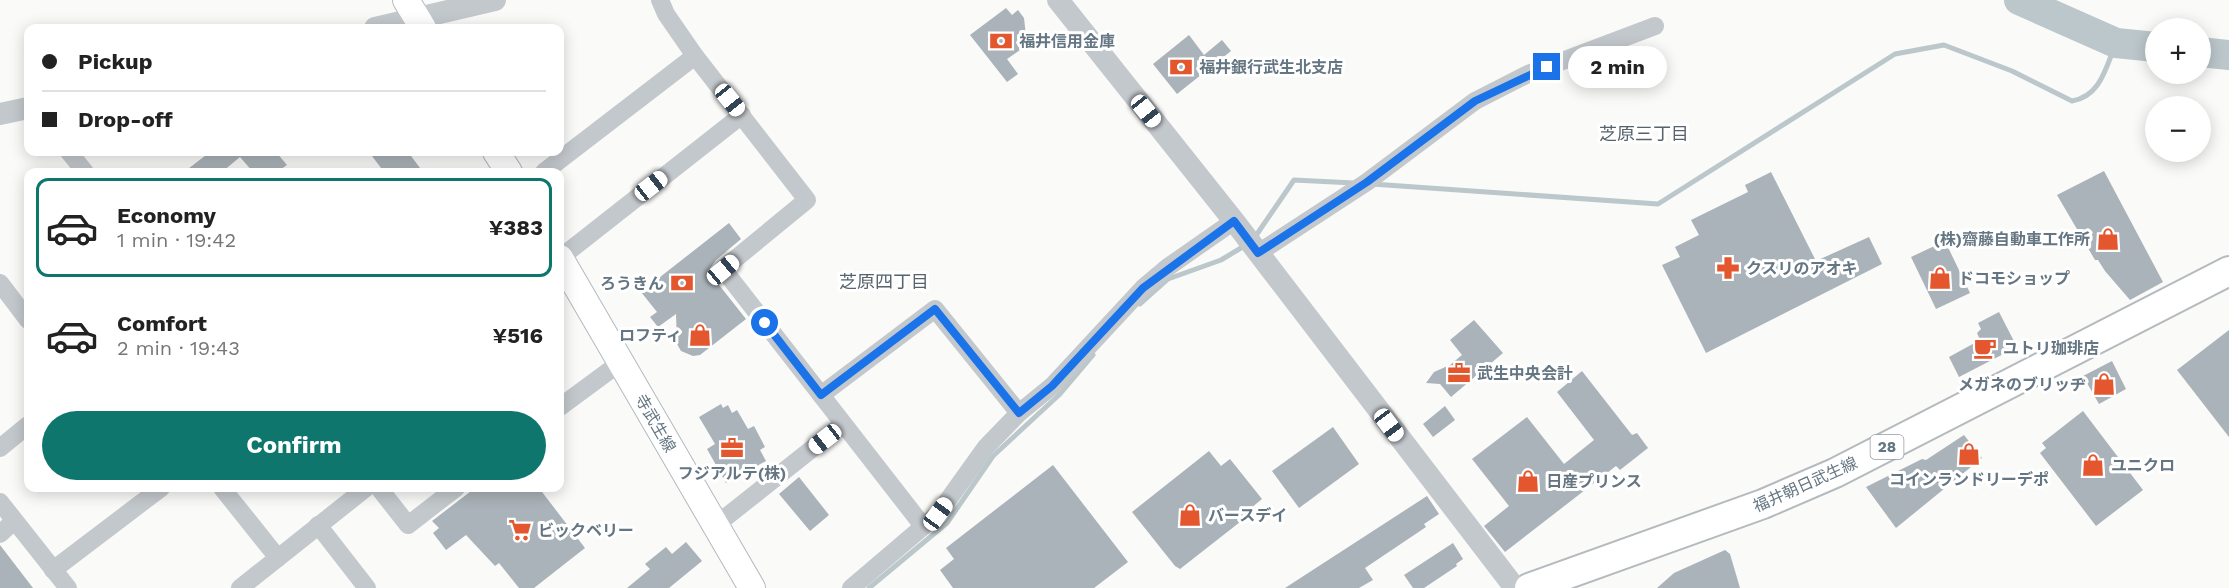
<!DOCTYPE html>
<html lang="en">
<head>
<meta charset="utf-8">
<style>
  :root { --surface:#fff; --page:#f2f2f2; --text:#222; --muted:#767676; --line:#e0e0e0; --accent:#0f766e }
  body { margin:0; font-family:"Work Sans","Noto Sans JP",sans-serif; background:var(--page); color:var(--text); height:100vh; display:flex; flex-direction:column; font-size:22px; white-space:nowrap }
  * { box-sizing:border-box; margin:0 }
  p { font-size:20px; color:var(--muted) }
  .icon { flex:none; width:33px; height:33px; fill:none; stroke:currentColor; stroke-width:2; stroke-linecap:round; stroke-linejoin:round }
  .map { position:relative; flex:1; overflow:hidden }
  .panel { position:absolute; left:24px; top:168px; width:540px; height:324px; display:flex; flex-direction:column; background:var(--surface); border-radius:12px; box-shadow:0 3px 15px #0003 }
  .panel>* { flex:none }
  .guide { position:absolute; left:24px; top:24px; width:540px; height:132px; border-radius:12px; box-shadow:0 3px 15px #0003; display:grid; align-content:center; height:132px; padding:0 18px; background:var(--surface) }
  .controls { position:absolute; left:2145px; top:18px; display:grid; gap:12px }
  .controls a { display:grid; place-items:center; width:66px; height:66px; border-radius:50%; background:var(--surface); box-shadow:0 3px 15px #0003; font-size:30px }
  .end { position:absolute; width:27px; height:27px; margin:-14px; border:8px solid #1a73e8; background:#fff; box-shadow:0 0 0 3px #fff }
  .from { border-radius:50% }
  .bubble { position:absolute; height:42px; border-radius:21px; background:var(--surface); box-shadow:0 3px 15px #0003; font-size:20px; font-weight:700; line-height:42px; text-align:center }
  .car { position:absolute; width:18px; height:36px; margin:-18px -9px; border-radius:8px; box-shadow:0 0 4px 2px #0007; background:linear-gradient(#fff 24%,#345 0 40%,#fff 0 76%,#345 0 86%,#fff 0) }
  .guide b { display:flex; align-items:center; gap:21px; height:57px; font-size:22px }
  .guide b+b { border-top:2px solid var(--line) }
  .guide i { width:15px; height:15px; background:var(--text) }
  ul { padding:10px 0 0; list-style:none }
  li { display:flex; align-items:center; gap:18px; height:99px; margin:0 12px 9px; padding:0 6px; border:3px solid transparent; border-radius:12px }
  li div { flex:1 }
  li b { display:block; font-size:22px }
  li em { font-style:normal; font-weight:700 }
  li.active { border-color:var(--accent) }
  li>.icon { width:54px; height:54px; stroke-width:1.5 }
  .action { display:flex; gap:12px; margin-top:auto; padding:12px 18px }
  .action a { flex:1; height:69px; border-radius:36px; background:var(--accent); color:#fff; font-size:24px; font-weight:700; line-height:69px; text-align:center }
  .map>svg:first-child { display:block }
</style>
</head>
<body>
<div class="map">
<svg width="2229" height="588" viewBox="0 0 2229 588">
  <rect width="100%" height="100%" fill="#fafaf8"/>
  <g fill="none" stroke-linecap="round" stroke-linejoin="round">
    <g stroke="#bbc7cb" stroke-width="5">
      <path d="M 1372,184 L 1658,204 L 1895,54 L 1944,45 L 2012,71 L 2072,101 C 2101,96 2106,67 2116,43"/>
      <path d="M 1255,237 L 1294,180 L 1354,183"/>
      <path d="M 1140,304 L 1168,279 L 1221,260 L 1246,245"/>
      <path d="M 869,588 L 947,523 L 993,456 L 1060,394 L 1093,355"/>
    </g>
    <g stroke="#bbc7cb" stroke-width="30">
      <path d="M 2019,0 L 2116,43 L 2156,47"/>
      <path d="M 2200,52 L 2229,55"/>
    </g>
  </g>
  <g fill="#aab3b9">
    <path d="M 1006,8 L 1012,15 L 1018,10 L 1024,18 L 1026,36 L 1023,48 L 1007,59 L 1018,74 L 1007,82 L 970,35 Z"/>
    <path d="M 1189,35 L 1204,55 L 1222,40 L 1231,51 L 1177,94 L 1153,64 Z"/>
    <path d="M 210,152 L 276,152 L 287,165 L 277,172 L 253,172 L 240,157 L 222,172 L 184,172 Z"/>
    <path d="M 369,152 L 408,152 L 423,172 L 384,172 Z"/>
    <path d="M 2104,171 L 2163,282 L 2130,300 L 2105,271 L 2098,260 L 2095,260 L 2057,195 Z"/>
    <path d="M 1771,172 L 1816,261 L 1869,237 L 1882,264 L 1706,353 L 1662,265 L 1680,257 L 1675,247 L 1699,235 L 1691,220 L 1748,192 L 1745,185 Z"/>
    <path d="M 729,223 L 741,239 L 716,260 L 708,271 L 746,319 L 700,355 L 693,356 L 681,351 L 677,344 L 676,314 L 658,327 L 650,317 L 657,312 L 641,292 Z"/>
    <path d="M 1945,241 L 1970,293 L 1936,309 L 1911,257 Z"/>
    <path d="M 1999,312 L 2017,347 L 1959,377 L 1949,357 L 1980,340 L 1977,333 L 1981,329 L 1978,323 Z"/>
    <path d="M 1474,320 L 1503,353 L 1451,397 L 1440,384 L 1426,383 L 1434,372 L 1450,365 L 1462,355 L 1450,340 Z"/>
    <path d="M 2229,330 L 2229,437 L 2177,370 Z"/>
    <path d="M 2112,361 L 2126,389 L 2099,404 L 2083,376 Z"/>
    <path d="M 1582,371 L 1632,435 L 1637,433 L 1648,448 L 1620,470 L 1616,466 L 1505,552 L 1484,526 L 1509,506 L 1472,459 L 1527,417 L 1564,464 L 1594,440 L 1557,392 Z"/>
    <path d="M 721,404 L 723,408 L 728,405 L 732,413 L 737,410 L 748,429 L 754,426 L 765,447 L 760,450 L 766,461 L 726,483 L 707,449 L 715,444 L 699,417 Z"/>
    <path d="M 1445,406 L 1455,420 L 1433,437 L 1423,424 Z"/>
    <path d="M 2083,411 L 2143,490 L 2096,526 L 2040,453 L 2046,448 L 2042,443 Z"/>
    <path d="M 1333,427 L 1359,464 L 1299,508 L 1272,471 Z"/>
    <path d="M 1964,435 L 1982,458 L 1896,528 L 1866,487 L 1922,459 L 1926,460 Z"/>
    <path d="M 1209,451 L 1221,466 L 1230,459 L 1262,499 L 1240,517 L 1240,522 L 1180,569 L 1175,566 L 1132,512 Z"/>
    <path d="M 1053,465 L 1128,562 L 1094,588 L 953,588 L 940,570 L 954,559 L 946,548 Z"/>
    <path d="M 799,477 L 829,515 L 810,531 L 779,494 Z"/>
    <path d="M 475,488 L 539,488 L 585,548 L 534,588 L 519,588 L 499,563 L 495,566 L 466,535 L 446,550 L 433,533 L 439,528 L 432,521 Z"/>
    <path d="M 1427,496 L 1439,514 L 1424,524 L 1426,527 L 1365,568 L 1373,580 L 1359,588 L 1285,588 Z"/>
    <path d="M 686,542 L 702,561 L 669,588 L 627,588 L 650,569 L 645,564 L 666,547 L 672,554 Z"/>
    <path d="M 1453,543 L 1463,559 L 1456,564 L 1457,566 L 1424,588 L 1413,588 L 1404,575 Z"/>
    <path d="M 0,545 L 33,588 L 0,588 Z"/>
    <path d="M 1725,550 L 1730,554 L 1740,588 L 1657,588 L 1674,573 Z"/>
  </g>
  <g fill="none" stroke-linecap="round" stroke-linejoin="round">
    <g stroke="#b3babf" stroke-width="28">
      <g id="secondary">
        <path d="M 406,0 L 423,28"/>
        <path d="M 496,152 L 509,172"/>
        <path d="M 560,258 L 752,588"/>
      </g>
    </g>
    <g stroke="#b5babe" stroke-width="32">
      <path id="primary" d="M 1529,588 L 1763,504 L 1835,473 L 2229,271"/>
    </g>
    <g stroke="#c3c8cc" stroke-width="18">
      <path d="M 660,0 L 666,14 L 695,56 L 807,200 L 723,269 L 923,526"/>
      <path d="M 69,152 L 85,172"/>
      <path d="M 544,172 L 695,56"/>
      <path d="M 1258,253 L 1367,182 L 1475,101 L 1528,74 L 1655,26"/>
      <path d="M 560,258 L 742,115"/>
      <path d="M 0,283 L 28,320"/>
      <path d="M 821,395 L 935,309 L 1019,413"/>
      <path d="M 560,407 L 621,362"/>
      <path d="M 0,448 L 28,425"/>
      <path d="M 222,488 L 278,558"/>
      <path d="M 379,488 L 408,525 L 456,488"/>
      <path d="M 0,502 L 68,588"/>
      <path d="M 318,525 L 367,588"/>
      <path d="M 716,525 L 842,425"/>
      <path d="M 0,534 L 14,521"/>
      <path d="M 53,570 L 161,488"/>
      <path d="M 240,588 L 366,488"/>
      <path d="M 851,588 L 938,514 L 986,447 L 1019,413 L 1052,386 L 1143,288 L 1168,267 L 1234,221"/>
    </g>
    <g stroke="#c3c8cc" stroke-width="22">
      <path d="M 1058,0 L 1234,221 L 1515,588"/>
      <path d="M 375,28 L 495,0"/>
      <path d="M 0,114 L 28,108"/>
    </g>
    <use href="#secondary" stroke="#fff" stroke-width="26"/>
    <use href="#primary" stroke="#fff" stroke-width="28"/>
  </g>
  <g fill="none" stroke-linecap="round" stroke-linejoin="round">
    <path stroke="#1a73e8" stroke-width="8" d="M 765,323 L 821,395 L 935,309 L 1019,413 L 1052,386 L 1143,288 L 1234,221 L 1258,253 L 1367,182 L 1475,101 L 1547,67"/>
  </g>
  <defs>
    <g id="bank-bare" transform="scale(1.8)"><path d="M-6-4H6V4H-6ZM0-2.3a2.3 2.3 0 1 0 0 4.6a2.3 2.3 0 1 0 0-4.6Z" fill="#e4572e" stroke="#fff" stroke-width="2.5" paint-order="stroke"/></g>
    <g id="shop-bare" transform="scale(1.8)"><path d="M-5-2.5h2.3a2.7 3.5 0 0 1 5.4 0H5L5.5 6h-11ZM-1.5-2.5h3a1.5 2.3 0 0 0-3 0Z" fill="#e4572e" stroke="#fff" stroke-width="2.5" paint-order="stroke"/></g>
    <g id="pharmacy-bare" transform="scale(1.8)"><path d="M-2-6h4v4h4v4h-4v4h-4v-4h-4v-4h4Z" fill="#e4572e" stroke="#fff" stroke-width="2.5" paint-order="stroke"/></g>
    <g id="cafe-bare" transform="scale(1.8)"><path d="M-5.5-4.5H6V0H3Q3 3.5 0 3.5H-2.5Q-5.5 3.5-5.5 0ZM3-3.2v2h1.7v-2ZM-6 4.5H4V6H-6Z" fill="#e4572e" stroke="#fff" stroke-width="2.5" paint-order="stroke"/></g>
    <g id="office-bare" transform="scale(1.8)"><path d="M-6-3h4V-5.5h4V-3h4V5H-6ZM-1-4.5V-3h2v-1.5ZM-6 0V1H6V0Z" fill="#e4572e" stroke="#fff" stroke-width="2.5" paint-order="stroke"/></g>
    <g id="supermarket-bare" transform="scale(1.8)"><path d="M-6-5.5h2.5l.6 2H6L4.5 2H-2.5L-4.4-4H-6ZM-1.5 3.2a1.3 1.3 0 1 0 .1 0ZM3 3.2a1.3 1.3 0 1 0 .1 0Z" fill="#e4572e" stroke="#fff" stroke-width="2.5" paint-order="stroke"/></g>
  </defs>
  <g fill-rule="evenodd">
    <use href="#bank-bare" x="1001" y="41"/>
    <use href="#bank-bare" x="1181" y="67"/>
    <use href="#shop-bare" x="2108" y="239"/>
    <use href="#pharmacy-bare" x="1728" y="268"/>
    <use href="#shop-bare" x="1940" y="278"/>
    <use href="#bank-bare" x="682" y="283"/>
    <use href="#shop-bare" x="700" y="335"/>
    <use href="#cafe-bare" x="1985" y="348"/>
    <use href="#office-bare" x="1459" y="373"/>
    <use href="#shop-bare" x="2104" y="384"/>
    <use href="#office-bare" x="732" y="448"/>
    <use href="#shop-bare" x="1969" y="454"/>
    <use href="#shop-bare" x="2093" y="465"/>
    <use href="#shop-bare" x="1528" y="481"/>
    <use href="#shop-bare" x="1190" y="515"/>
    <use href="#supermarket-bare" x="520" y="530"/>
  </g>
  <g text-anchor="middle" stroke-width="6" stroke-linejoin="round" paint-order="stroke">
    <rect fill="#fff" stroke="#939fa8" stroke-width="1.5" x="1870.5" y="435" width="33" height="24" rx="4.5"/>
    <g font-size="15" font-weight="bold" fill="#657683">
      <text x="1887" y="452">28</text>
    </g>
    <g font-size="16" font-weight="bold" fill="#657683" stroke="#fff" text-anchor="start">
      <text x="1019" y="47">福井信用金庫</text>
      <text x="1199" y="73">福井銀行武生北支店</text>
      <text x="2090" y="245" text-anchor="end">(株)齋藤自動車工作所</text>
      <text x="1746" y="274">クスリのアオキ</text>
      <text x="1958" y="284">ドコモショップ</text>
      <text x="664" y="289" text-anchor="end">ろうきん</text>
      <text x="682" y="341" text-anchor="end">ロフティ</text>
      <text x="2003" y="354">ユトリ珈琲店</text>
      <text x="1477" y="379">武生中央会計</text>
      <text x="2086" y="390" text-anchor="end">メガネのブリッヂ</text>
      <text x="2111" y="471">ユニクロ</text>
      <text x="732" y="479" text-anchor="middle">フジアルテ(株)</text>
      <text x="1969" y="485" text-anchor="middle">コインランドリーデポ</text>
      <text x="1546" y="487">日産プリンス</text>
      <text x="1208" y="521">バースデイ</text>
      <text x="538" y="536">ビックベリー</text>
    </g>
    <g font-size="16" fill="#657683" stroke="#fff">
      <text transform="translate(656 423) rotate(60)" y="6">寺武生線</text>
      <text transform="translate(1805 484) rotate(-24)" y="6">福井朝日武生線</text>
    </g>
    <g font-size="18" fill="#57646e" stroke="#fff">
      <text x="1644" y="140">芝原三丁目</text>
      <text x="884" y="288">芝原四丁目</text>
    </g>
  </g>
</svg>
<div class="controls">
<a>+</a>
<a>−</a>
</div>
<i class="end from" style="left:765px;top:323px"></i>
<i class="end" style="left:1547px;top:67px"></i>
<div class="bubble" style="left:1568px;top:46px;width:99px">2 min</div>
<i class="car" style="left:730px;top:100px;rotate:141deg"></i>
<i class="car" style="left:1146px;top:111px;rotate:141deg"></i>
<i class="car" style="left:651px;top:186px;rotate:52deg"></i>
<i class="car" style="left:723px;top:270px;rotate:50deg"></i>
<i class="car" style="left:1389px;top:425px;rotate:143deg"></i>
<i class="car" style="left:825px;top:439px;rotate:232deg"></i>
<i class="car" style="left:938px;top:514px;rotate:36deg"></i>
<div class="guide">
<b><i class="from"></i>Pickup</b>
<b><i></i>Drop-off</b>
</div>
<section class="panel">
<ul>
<li class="active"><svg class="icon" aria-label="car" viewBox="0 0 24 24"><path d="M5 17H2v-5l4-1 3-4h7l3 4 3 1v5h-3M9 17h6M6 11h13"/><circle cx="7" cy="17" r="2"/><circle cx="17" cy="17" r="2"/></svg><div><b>Economy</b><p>1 min · 19:42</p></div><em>¥383</em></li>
<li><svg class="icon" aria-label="car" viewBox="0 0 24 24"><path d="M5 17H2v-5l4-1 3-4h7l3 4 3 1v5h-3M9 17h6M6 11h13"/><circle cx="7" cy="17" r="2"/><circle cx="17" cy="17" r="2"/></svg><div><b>Comfort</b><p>2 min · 19:43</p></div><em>¥516</em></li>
</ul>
<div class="action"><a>Confirm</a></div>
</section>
</div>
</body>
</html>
